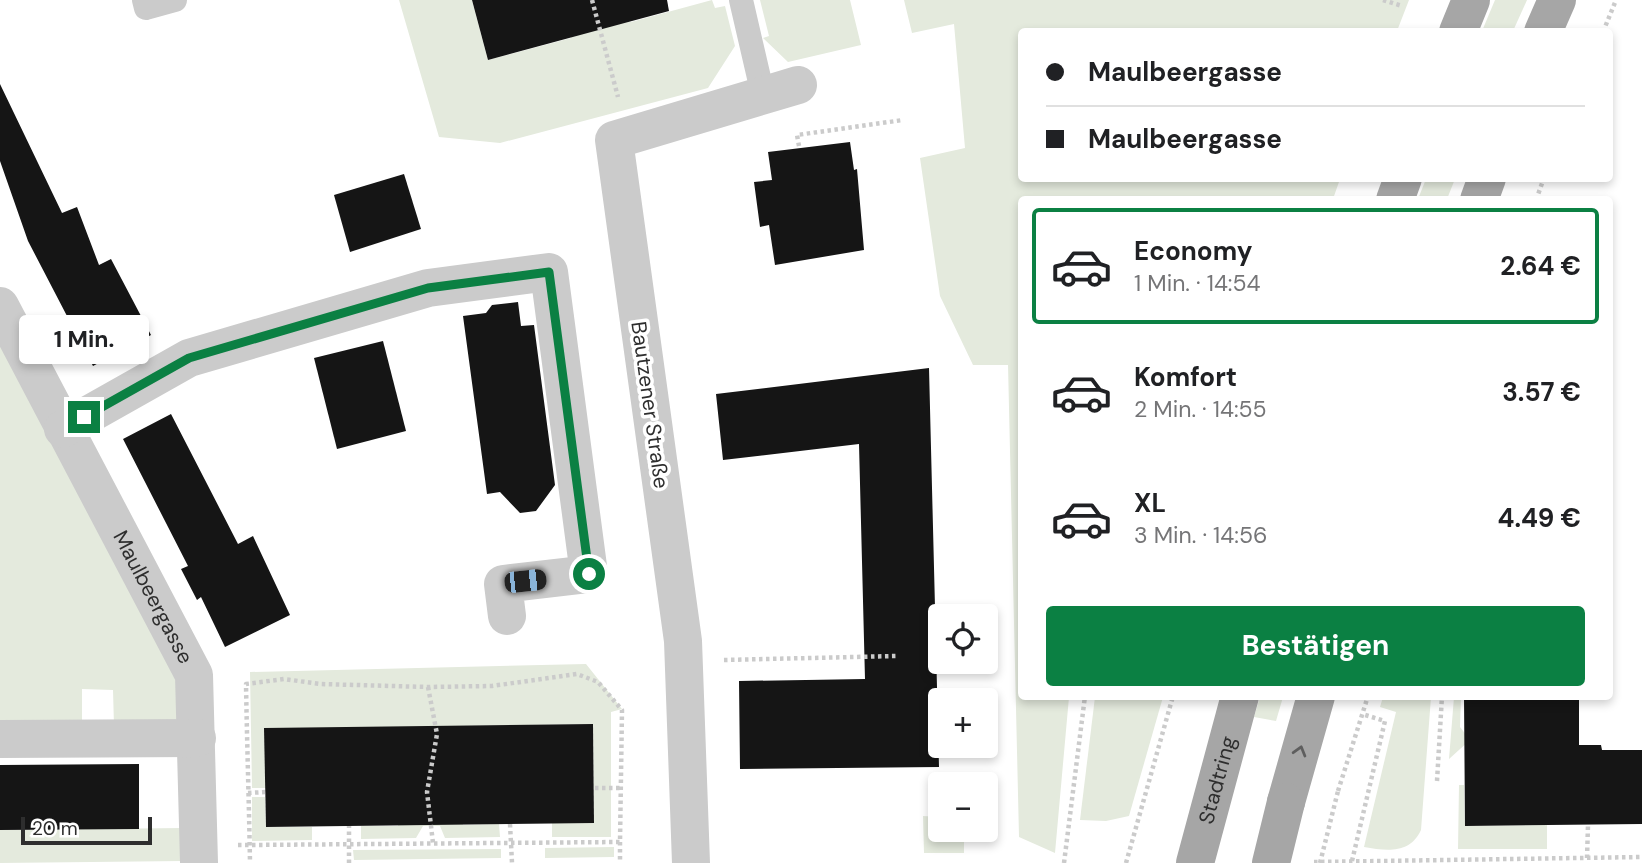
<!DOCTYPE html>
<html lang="de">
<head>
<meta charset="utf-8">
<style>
  :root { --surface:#fff; --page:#f6f6f6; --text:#202124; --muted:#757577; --line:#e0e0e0; --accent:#0b8043 }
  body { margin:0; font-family:"DM Sans",sans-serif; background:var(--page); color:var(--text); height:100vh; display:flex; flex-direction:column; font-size:26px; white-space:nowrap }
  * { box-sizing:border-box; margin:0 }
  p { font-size:23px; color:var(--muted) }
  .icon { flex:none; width:38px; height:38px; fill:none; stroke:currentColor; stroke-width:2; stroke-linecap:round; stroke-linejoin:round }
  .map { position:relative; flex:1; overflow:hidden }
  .drawer { position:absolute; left:1018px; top:196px; width:595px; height:504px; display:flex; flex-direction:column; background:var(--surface); border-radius:7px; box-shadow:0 4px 10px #0003 }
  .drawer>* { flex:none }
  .banner { position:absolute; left:1018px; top:28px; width:595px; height:154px; border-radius:7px; box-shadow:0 4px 10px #0003; display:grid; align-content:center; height:154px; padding:0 28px; background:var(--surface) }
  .controls { position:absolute; left:928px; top:604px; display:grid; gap:14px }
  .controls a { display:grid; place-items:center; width:70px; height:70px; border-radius:7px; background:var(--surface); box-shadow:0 4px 10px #0003; font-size:35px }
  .scale { position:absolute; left:21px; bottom:18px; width:131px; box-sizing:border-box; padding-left:7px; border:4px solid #2e2e2e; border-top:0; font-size:19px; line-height:24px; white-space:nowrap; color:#2e2e2e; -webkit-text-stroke:5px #fff; paint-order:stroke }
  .end { position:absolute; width:32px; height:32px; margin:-16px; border:9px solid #0b8043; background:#fff; box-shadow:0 0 0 4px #fff }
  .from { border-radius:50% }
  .bubble { position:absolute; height:49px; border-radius:7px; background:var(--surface); box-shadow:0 4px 10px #0003; font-size:23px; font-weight:700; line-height:49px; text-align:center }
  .car { position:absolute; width:21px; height:42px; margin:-21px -10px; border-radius:9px; box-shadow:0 0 5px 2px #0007; background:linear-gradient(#222 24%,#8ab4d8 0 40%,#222 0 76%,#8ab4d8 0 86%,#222 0) }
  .banner b { display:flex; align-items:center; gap:24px; height:66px; font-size:26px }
  .banner b+b { border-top:2px solid var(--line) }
  .banner i { width:18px; height:18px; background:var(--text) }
  ul { padding:12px 0 0; list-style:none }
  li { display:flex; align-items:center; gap:21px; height:116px; margin:0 14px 10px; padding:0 14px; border:4px solid transparent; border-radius:7px }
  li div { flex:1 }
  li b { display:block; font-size:26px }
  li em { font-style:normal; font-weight:700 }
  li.active { border-color:var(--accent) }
  li>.icon { width:63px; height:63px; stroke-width:1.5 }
  .action { display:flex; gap:14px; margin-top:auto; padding:14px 28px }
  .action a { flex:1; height:80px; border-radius:7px; background:var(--accent); color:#fff; font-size:28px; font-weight:700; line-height:80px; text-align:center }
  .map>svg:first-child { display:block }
</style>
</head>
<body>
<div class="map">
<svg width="1642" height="863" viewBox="0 0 1642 863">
  <rect width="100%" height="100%" fill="#fff"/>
  <g fill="#e4eadd">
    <path d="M 399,0 L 472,0 L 488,60 L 571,38 L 561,0 L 631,22 L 712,0 L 715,8 L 725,6 L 735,46 L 708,88 L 500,143 L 439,137 Z"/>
    <path d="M 760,0 L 850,0 L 861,45 L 788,62 L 763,38 L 769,36 Z"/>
    <path d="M 904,0 L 1409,0 L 1397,31 L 1022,32 L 1022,178 L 1340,179 L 1333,199 L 1022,200 L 1022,696 L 1069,697 L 1055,853 L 1019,837 L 1008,365 L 973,365 L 940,296 L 920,158 L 965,148 L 954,24 L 912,33 Z"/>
    <path d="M 1495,0 L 1527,0 L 1513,31 L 1482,31 Z"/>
    <path d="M 1426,179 L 1455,179 L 1447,199 L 1418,199 Z"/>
    <path d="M 0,343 L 177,674 L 178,725 L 114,726 L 113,690 L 82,689 L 82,724 L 0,726 Z"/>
    <path d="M 586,664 L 622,709 L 611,712 L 611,837 L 552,837 L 552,823 L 594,823 L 593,724 L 461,726 L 463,825 L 499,824 L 500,837 L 445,838 L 440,826 L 423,826 L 416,838 L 361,839 L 361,826 L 398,826 L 398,727 L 265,788 L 252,788 L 250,672 Z"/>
    <path d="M 1095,697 L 1163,697 L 1129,816 L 1106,821 L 1080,820 Z"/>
    <path d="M 1260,697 L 1283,697 L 1276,721 L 1254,717 Z"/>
    <path d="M 1383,697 L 1431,697 L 1421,830 C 1410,854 1387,851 1364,847 L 1396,712 L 1380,707 Z"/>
    <path d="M 1454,697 L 1461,697 L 1460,727 L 1470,740 L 1449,759 Z"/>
    <path d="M 1459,785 L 1464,785 L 1465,826 L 1547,825 L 1547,849 L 1458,849 Z"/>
    <path d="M 252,797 L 265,797 L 266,827 L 312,827 L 312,840 L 252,841 Z"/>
    <path d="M 923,816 L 940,817 L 940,830 L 961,830 L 964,834 L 964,853 L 924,853 Z"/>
    <path d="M 183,828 L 183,861 L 0,863 L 0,830 Z"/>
    <path d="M 614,847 L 614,857 L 545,858 L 545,848 Z"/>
    <path d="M 501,849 L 501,858 L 354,860 L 353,850 Z"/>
  </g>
  <g fill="#151515">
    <path d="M 472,0 L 667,0 L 669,11 L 488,60 Z"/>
    <path d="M 0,84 L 62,213 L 77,207 L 99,265 L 111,259 L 151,335 L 93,366 L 28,241 L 0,161 Z"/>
    <path d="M 850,142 L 854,170 L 857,169 L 864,250 L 775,265 L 769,225 L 760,227 L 754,182 L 772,180 L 768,152 Z"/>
    <path d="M 404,174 L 421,229 L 350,252 L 334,195 Z"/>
    <path d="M 518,302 L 521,326 L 534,325 L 555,485 L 536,511 L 520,513 L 500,492 L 487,494 L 463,316 L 486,313 L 492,305 Z"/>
    <path d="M 383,341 L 406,431 L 337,449 L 314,358 Z"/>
    <path d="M 929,368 L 939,767 L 740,769 L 739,681 L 865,679 L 859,444 L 723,460 L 716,394 Z"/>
    <path d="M 171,414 L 238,544 L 253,536 L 290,615 L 225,647 L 201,597 L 197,600 L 181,569 L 188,566 L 123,439 Z"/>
    <path d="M 1464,696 L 1579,696 L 1579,745 L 1601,745 L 1602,750 L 1642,750 L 1642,824 L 1465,826 Z"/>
    <path d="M 593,724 L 594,823 L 266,827 L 264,728 Z"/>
    <path d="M 139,764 L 139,829 L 0,830 L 0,765 Z"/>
  </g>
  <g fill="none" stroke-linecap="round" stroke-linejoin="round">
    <g stroke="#cbcbcb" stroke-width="4.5" stroke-dasharray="3.5 3.5" stroke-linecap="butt">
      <path d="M 592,0 L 618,97"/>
      <path d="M 1383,0 L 1402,6"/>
      <path d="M 1603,32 L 1616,0"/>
      <path d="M 799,146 L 797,135 L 903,120"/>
      <path d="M 1536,200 L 1544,178"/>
      <path d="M 724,660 L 896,656"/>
      <path d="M 428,687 L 437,734 L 427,792 L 433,843"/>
      <path d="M 1437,781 L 1442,696"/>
      <path d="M 595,788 L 621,788"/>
      <path d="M 1338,791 L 1368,696"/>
      <path d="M 248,793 L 265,792"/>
      <path d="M 510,824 L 512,863"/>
      <path d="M 620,842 L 620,863"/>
      <path d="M 238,845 L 250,845 L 620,842 L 622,710 L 598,682 L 577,674 L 492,686 L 428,687 L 320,684 L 284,679 L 246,684 C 247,744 249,803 250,863"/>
      <path d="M 1587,858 L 1588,825"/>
      <path d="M 1352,861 L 1385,721 L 1362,714"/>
      <path d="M 1314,862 L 1642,857"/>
      <path d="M 349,863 L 349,826"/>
      <path d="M 1064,863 L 1085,696"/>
      <path d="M 1126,863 L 1173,696"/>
    </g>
    <g stroke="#cbcbcb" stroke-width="24">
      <path d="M 144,0 L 146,8 L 175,0"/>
      <path d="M 741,0 L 763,95"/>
    </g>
    <g stroke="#cbcbcb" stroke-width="38">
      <path id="s1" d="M 0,306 L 194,675 L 199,863"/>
      <path d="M 63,429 L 189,358 L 428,288 L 549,272 L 589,574 L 503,584 L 507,616"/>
      <path d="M 0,739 L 197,738"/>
      <path d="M 691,863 L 683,641 L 614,140 L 798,85"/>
    </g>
    <g stroke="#a6a6a6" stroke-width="38">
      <path d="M 1458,32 L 1471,0"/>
      <path d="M 1543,32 L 1557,0"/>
      <path d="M 1395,200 L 1403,178"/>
      <path d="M 1479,200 L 1487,178"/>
      <path d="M 1286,802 L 1316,696"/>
      <path id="s2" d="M 1195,863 L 1240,696"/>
    </g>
    <path stroke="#cbcbcb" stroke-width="4.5" stroke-dasharray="3.5 3.5" stroke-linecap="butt" d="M 1320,863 L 1338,791"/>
    <path stroke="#a6a6a6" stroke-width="38" d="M 1271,863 L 1286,802"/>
  </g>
  <defs><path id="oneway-chevron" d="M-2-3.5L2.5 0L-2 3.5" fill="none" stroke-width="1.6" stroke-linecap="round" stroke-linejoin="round" transform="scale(1.75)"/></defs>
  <use stroke="#5e5e5e" href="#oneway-chevron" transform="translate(1300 751) rotate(-74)"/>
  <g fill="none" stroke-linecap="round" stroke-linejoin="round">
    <path stroke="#0b8043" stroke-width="9" d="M 84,417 L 189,358 L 428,288 L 549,272 L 589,574"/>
  </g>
  <g text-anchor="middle" stroke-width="7" stroke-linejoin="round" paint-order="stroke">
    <g font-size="21" fill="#2e2e2e" stroke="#fff">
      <text transform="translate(650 405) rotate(82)" y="7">Bautzener Straße</text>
      <text dy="7" stroke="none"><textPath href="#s1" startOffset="329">Maulbeergasse</textPath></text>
      <text dy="7" stroke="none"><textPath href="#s2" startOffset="86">Stadtring</textPath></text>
    </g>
  </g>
</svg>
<div class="controls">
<a><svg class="icon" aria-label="locate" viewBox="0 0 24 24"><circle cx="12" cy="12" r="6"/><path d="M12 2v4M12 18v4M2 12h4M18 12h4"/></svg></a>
<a>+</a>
<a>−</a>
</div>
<div class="scale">20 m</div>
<i class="end from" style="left:589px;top:574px"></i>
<i class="end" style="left:84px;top:417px"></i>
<div class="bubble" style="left:19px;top:315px;width:130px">1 Min.</div>
<i class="car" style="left:525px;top:581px;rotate:84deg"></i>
<div class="banner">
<b><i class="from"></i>Maulbeergasse</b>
<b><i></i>Maulbeergasse</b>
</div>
<section class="drawer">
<ul>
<li class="active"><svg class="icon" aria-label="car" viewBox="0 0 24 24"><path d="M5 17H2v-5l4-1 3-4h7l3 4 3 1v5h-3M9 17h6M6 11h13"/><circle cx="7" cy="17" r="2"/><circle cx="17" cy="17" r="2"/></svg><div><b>Economy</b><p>1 Min. · 14:54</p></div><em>2.64 €</em></li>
<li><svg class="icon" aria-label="car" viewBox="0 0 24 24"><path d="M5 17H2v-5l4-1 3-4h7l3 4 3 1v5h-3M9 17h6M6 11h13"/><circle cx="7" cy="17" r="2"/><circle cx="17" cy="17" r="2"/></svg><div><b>Komfort</b><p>2 Min. · 14:55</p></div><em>3.57 €</em></li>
<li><svg class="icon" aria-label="car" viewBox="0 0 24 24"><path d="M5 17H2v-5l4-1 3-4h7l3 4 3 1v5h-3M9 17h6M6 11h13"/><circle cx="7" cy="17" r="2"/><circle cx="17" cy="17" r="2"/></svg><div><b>XL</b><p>3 Min. · 14:56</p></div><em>4.49 €</em></li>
</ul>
<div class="action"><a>Bestätigen</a></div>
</section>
</div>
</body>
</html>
